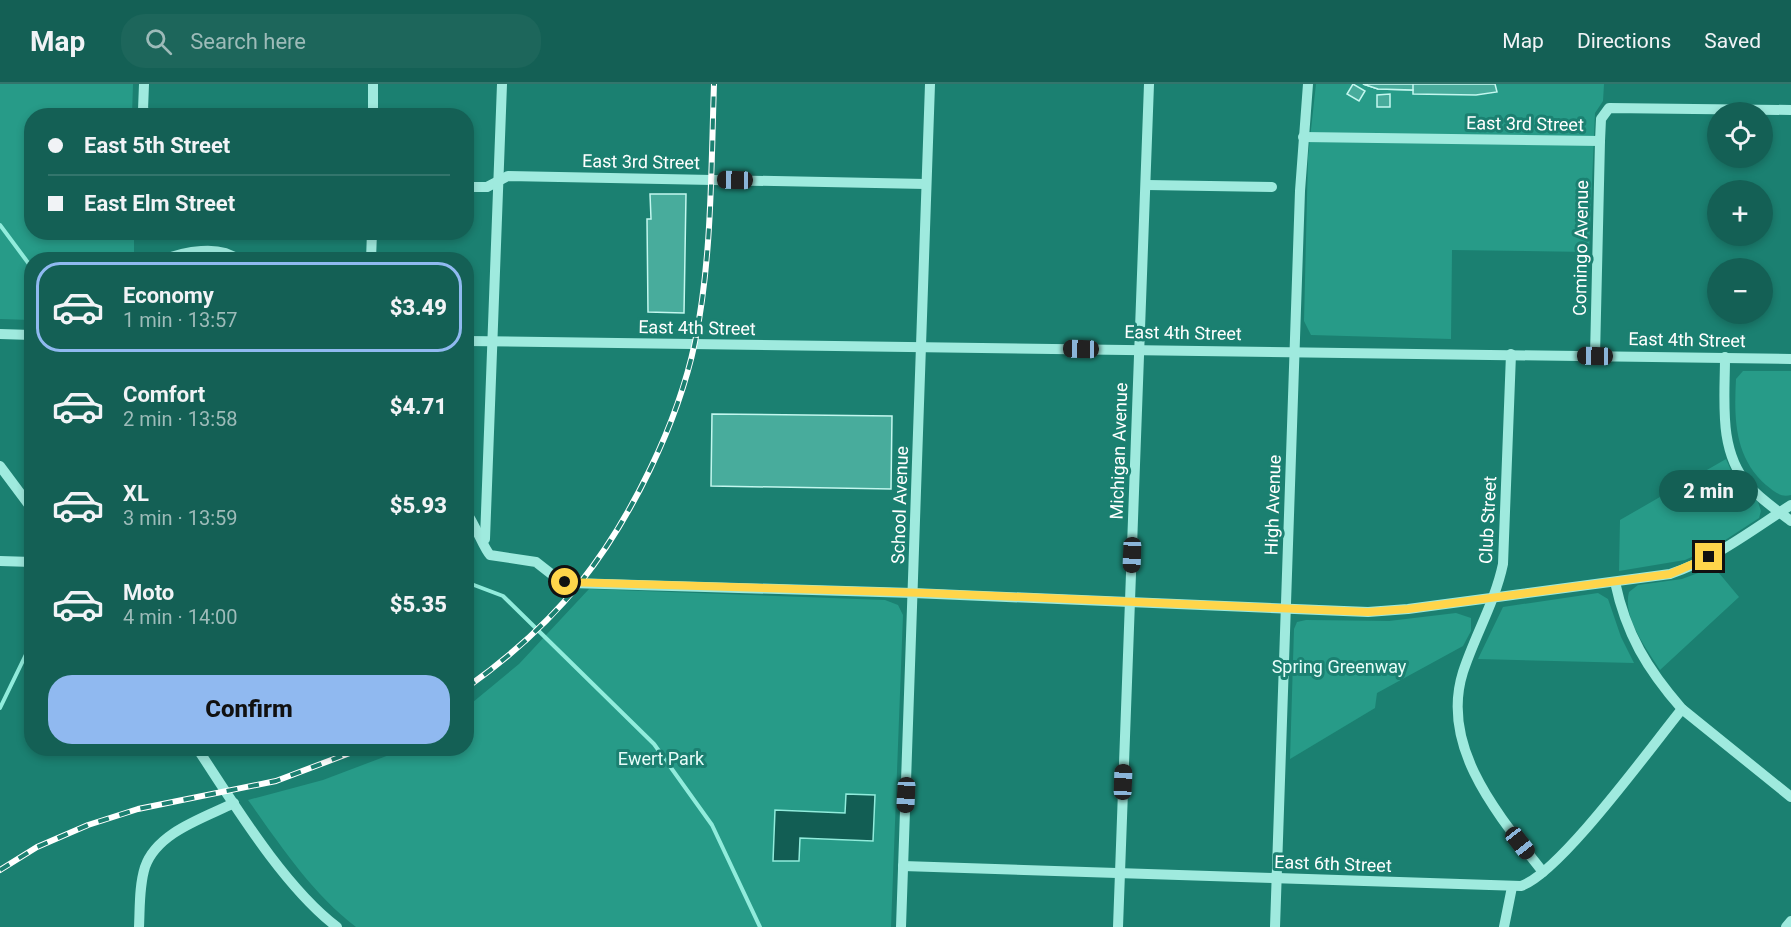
<!DOCTYPE html>
<html lang="en">
<head>
<meta charset="utf-8">
<style>
  :root { --surface:#146055; --page:#1d665b; --text:#f1f3f6; --muted:#9dbbb9; --line:#33756c; --accent:#90b9f0 }
  body { margin:0; font-family:Roboto,sans-serif; background:var(--page); color:var(--text); height:100vh; display:flex; flex-direction:column; font-size:22px; white-space:nowrap }
  * { box-sizing:border-box; margin:0 }
  p { font-size:20px; color:var(--muted) }
  .icon { flex:none; width:33px; height:33px; fill:none; stroke:currentColor; stroke-width:2; stroke-linecap:round; stroke-linejoin:round }
  .map { position:relative; flex:1; overflow:hidden }
  .details { position:absolute; left:24px; top:168px; width:450px; height:504px; display:flex; flex-direction:column; background:var(--surface); border-radius:24px; box-shadow:0 3px 9px #0003 }
  .details>* { flex:none }
  .top-card { position:absolute; left:24px; top:24px; width:450px; height:132px; border-radius:24px; box-shadow:0 3px 9px #0003; display:grid; align-content:center; height:132px; padding:0 24px; background:var(--surface) }
  .buttons { position:absolute; left:1707px; top:18px; display:grid; gap:12px }
  .buttons a { display:grid; place-items:center; width:66px; height:66px; border-radius:50%; background:var(--surface); box-shadow:0 3px 9px #0003; font-size:30px }
  .end { position:absolute; width:27px; height:27px; margin:-14px; border:8px solid #ffd54a; background:#111; box-shadow:0 0 0 3px #111 }
  .from { border-radius:50% }
  .bubble { position:absolute; height:42px; border-radius:21px; background:var(--surface); box-shadow:0 3px 9px #0003; font-size:20px; font-weight:800; line-height:42px; text-align:center }
  .car { position:absolute; width:18px; height:36px; margin:-18px -9px; border-radius:8px; box-shadow:0 0 4px 2px #0007; background:linear-gradient(#222 24%,#8ab4d8 0 40%,#222 0 76%,#8ab4d8 0 86%,#222 0) }
  .top-card b { display:flex; align-items:center; gap:21px; height:57px; font-size:22px }
  .top-card b+b { border-top:2px solid var(--line) }
  .top-card i { width:15px; height:15px; background:var(--text) }
  ul { padding:10px 0 0; list-style:none }
  li { display:flex; align-items:center; gap:18px; height:90px; margin:0 12px 9px; padding:0 12px; border:3px solid transparent; border-radius:24px }
  li div { flex:1 }
  li b { display:block; font-size:22px }
  li em { font-style:normal; font-weight:800 }
  li.active { border-color:var(--accent) }
  li>.icon { width:54px; height:54px; stroke-width:1.5 }
  .cta { display:flex; gap:12px; margin-top:auto; padding:12px 24px }
  .cta a { flex:1; height:69px; border-radius:24px; background:var(--accent); color:#111; font-size:24px; font-weight:800; line-height:69px; text-align:center }
  header { display:flex; align-items:center; gap:36px; box-sizing:border-box; height:84px; padding:0 30px; background:var(--surface); border-bottom:2px solid var(--line) }
  header strong { font-size:28px }
  nav { display:flex; gap:33px; margin-inline-start:auto; font-size:21px }
  .search { width:420px; height:54px; background:var(--page); display:flex; align-items:center; gap:15px; box-sizing:border-box; padding:0 21px; border-radius:24px; color:var(--muted); font-size:22px }
  .map>svg:first-child { display:block }
</style>
</head>
<body>
<header>
<strong>Map</strong>
<div class="search"><svg class="icon" aria-label="search" viewBox="0 0 24 24"><circle cx="10" cy="10" r="6"/><path d="M15 15l6 6"/></svg>Search here</div>
<nav><a>Map</a><a>Directions</a><a>Saved</a></nav>
</header>
<div class="map">
<svg width="1791" height="843" viewBox="0 0 1791 843">
  <rect width="100%" height="100%" fill="#1b8071"/>
  <g fill="#279b88">
    <path d="M 0,0 L 133,0 L 132,31 L 32,32 L 32,148 L 134,149 L 134,175 L 32,176 L 31,236 L 0,235 Z"/>
    <path d="M 1316,0 L 1604,0 L 1603,17 L 1595,29 L 1589,168 L 1452,166 L 1451,255 L 1311,251 L 1304,237 L 1308,73 Z"/>
    <path d="M 1743,287 L 1791,287 L 1791,411 C 1780,414 1774,407 1766,401 C 1734,373 1734,334 1736,295 Z"/>
    <path d="M 1726,375 L 1733,391 L 1758,418 L 1761,427 L 1759,434 L 1716,462 L 1685,476 L 1619,487 L 1620,436 Z"/>
    <path d="M 1714,483 L 1739,513 L 1660,586 C 1647,565 1622,533 1629,508 L 1638,501 L 1682,495 Z"/>
    <path d="M 589,505 L 885,516 L 898,521 L 903,531 L 891,843 L 356,843 C 311,808 281,762 248,716 L 323,696 L 405,665 L 466,664 L 467,623 L 519,580 Z"/>
    <path d="M 1598,509 L 1608,515 L 1621,553 L 1634,579 L 1478,575 L 1503,523 Z"/>
    <path d="M 1456,529 L 1471,534 L 1471,547 L 1463,562 L 1377,609 L 1375,624 L 1290,675 L 1294,545 L 1297,538 L 1306,536 L 1389,537 Z"/>
  </g>
  <path fill="#125e54" stroke="#91ecdc" stroke-width="1.5" d="M 846,710 L 875,711 L 873,757 L 800,754 L 799,777 L 773,777 L 775,726 L 845,729 Z"/>
  <g fill="none" stroke-linecap="round" stroke-linejoin="round">
    <g stroke="#91ecdc" stroke-width="4">
      <path d="M 0,141 L 32,184"/>
      <path d="M 466,498 L 503,512 L 654,660 L 712,741 L 760,843"/>
      <path d="M 0,624 L 32,558"/>
    </g>
  </g>
  <g fill="#48ac9c" stroke="#c3f7ef" stroke-width="1.5">
    <path d="M 1353,0 L 1365,7 L 1359,17 L 1347,10 Z"/>
    <path d="M 1363,0 L 1495,0 L 1497,8 L 1476,11 L 1413,10 L 1413,6 L 1378,5 Z"/>
    <path d="M 1363,0 L 1413,0 L 1413,6 L 1378,5 Z"/>
    <path d="M 1390,10 L 1390,23 L 1377,23 L 1377,11 Z"/>
    <path d="M 650,110 L 686,110 L 684,229 L 648,228 L 647,135 L 651,135 Z"/>
    <path d="M 712,330 L 892,332 L 891,405 L 711,402 Z"/>
  </g>
  <g fill="none" stroke-linecap="round" stroke-linejoin="round">
    <g stroke="#9feade" stroke-width="10">
      <path d="M 144,0 L 143,26 L 151,32"/>
      <path d="M 373,0 L 373,32"/>
      <path d="M 1303,53 L 1600,57 L 1601,35 L 1609,24 L 1791,26"/>
      <path d="M 1147,101 L 1272,103"/>
      <path d="M 466,103 L 487,103 L 508,92 L 926,100"/>
      <path d="M 163,176 C 183,168 220,160 238,176"/>
      <path d="M 371,176 L 372,148"/>
      <path d="M 0,250 L 32,251"/>
      <path d="M 466,257 L 1791,275"/>
      <path d="M 1511,270 L 1503,480 C 1495,518 1475,551 1463,588 C 1439,664 1500,733 1543,788"/>
      <path d="M 1595,272 L 1600,57"/>
      <path d="M 1725,273 C 1725,317 1718,366 1748,401 C 1760,415 1777,426 1791,437"/>
      <path d="M 0,382 L 32,425"/>
      <path d="M 466,428 C 475,440 484,465 490,471 L 536,478 L 559,496 L 571,499 L 913,509 L 1368,528 L 1408,525 L 1670,490 C 1715,475 1752,446 1791,421"/>
      <path d="M 485,455 L 502,0"/>
      <path d="M 0,477 L 32,478"/>
      <path d="M 1615,498 C 1626,550 1647,585 1682,625 L 1791,713"/>
      <path d="M 197,664 C 234,720 284,803 337,843"/>
      <path d="M 903,782 L 1521,802 C 1560,789 1651,663 1682,625"/>
      <path d="M 139,843 C 140,823 139,802 145,783 C 157,748 204,734 234,719"/>
      <path d="M 901,843 L 930,0"/>
      <path d="M 1118,843 L 1149,0"/>
      <path d="M 1275,843 L 1300,107 L 1308,0"/>
      <path d="M 1504,843 L 1512,803"/>
      <path d="M 1786,843 L 1791,837"/>
    </g>
    <g stroke="#fff" stroke-width="6">
      <g id="rail">
        <path d="M 466,604 C 507,575 548,539 580,499 C 631,435 678,339 695,258 C 712,174 711,86 714,0"/>
        <path d="M 0,786 L 37,763 L 88,741 L 138,725 L 276,697 L 363,664"/>
      </g>
    </g>
    <use href="#rail" stroke="#1b8071" stroke-width="4" stroke-dasharray="11" stroke-linecap="butt"/>
  </g>
  <g fill="none" stroke-linecap="round" stroke-linejoin="round">
    <path stroke="#ffd54a" stroke-width="8" d="M 565,498 L 926,509 L 1368,528 L 1408,525 L 1670,490 L 1709,473"/>
  </g>
  <g text-anchor="middle" stroke-width="6" stroke-linejoin="round" paint-order="stroke">
    <g font-size="18" fill="#fff" stroke="#1b8071">
      <text transform="translate(1525 40) rotate(1)" y="6">East 3rd Street</text>
      <text transform="translate(641 78) rotate(1)" y="6">East 3rd Street</text>
      <text transform="translate(1581 164) rotate(-89)" y="6">Comingo Avenue</text>
      <text transform="translate(697 244) rotate(1)" y="6">East 4th Street</text>
      <text transform="translate(1183 249) rotate(1)" y="6">East 4th Street</text>
      <text transform="translate(1687 256) rotate(1)" y="6">East 4th Street</text>
      <text transform="translate(1119 367) rotate(-88)" y="6">Michigan Avenue</text>
      <text transform="translate(900 421) rotate(-88)" y="6">School Avenue</text>
      <text transform="translate(1273 421) rotate(-88)" y="6">High Avenue</text>
      <text transform="translate(1488 436) rotate(-87)" y="6">Club Street</text>
      <text transform="translate(1333 780) rotate(2)" y="6">East 6th Street</text>
    </g>
    <g font-size="18" fill="#e7fcf9" stroke="#1b8071">
      <text x="1339" y="589">Spring Greenway</text>
      <text x="661" y="681">Ewert Park</text>
    </g>
  </g>
</svg>
<div class="buttons">
<a><svg class="icon" aria-label="locate" viewBox="0 0 24 24"><circle cx="12" cy="12" r="6"/><path d="M12 2v4M12 18v4M2 12h4M18 12h4"/></svg></a>
<a>+</a>
<a>−</a>
</div>
<i class="end from" style="left:565px;top:498px"></i>
<i class="end" style="left:1709px;top:473px"></i>
<div class="bubble" style="left:1659px;top:386px;width:99px">2 min</div>
<i class="car" style="left:735px;top:96px;rotate:271deg"></i>
<i class="car" style="left:1081px;top:265px;rotate:271deg"></i>
<i class="car" style="left:1595px;top:272px;rotate:271deg"></i>
<i class="car" style="left:1132px;top:471px;rotate:182deg"></i>
<i class="car" style="left:1123px;top:698px;rotate:2deg"></i>
<i class="car" style="left:906px;top:711px;rotate:183deg"></i>
<i class="car" style="left:1520px;top:759px;rotate:142deg"></i>
<div class="top-card">
<b><i class="from"></i>East 5th Street</b>
<b><i></i>East Elm Street</b>
</div>
<section class="details">
<ul>
<li class="active"><svg class="icon" aria-label="car" viewBox="0 0 24 24"><path d="M5 17H2v-5l4-1 3-4h7l3 4 3 1v5h-3M9 17h6M6 11h13"/><circle cx="7" cy="17" r="2"/><circle cx="17" cy="17" r="2"/></svg><div><b>Economy</b><p>1 min · 13:57</p></div><em>$3.49</em></li>
<li><svg class="icon" aria-label="car" viewBox="0 0 24 24"><path d="M5 17H2v-5l4-1 3-4h7l3 4 3 1v5h-3M9 17h6M6 11h13"/><circle cx="7" cy="17" r="2"/><circle cx="17" cy="17" r="2"/></svg><div><b>Comfort</b><p>2 min · 13:58</p></div><em>$4.71</em></li>
<li><svg class="icon" aria-label="car" viewBox="0 0 24 24"><path d="M5 17H2v-5l4-1 3-4h7l3 4 3 1v5h-3M9 17h6M6 11h13"/><circle cx="7" cy="17" r="2"/><circle cx="17" cy="17" r="2"/></svg><div><b>XL</b><p>3 min · 13:59</p></div><em>$5.93</em></li>
<li><svg class="icon" aria-label="car" viewBox="0 0 24 24"><path d="M5 17H2v-5l4-1 3-4h7l3 4 3 1v5h-3M9 17h6M6 11h13"/><circle cx="7" cy="17" r="2"/><circle cx="17" cy="17" r="2"/></svg><div><b>Moto</b><p>4 min · 14:00</p></div><em>$5.35</em></li>
</ul>
<div class="cta"><a>Confirm</a></div>
</section>
</div>
</body>
</html>
